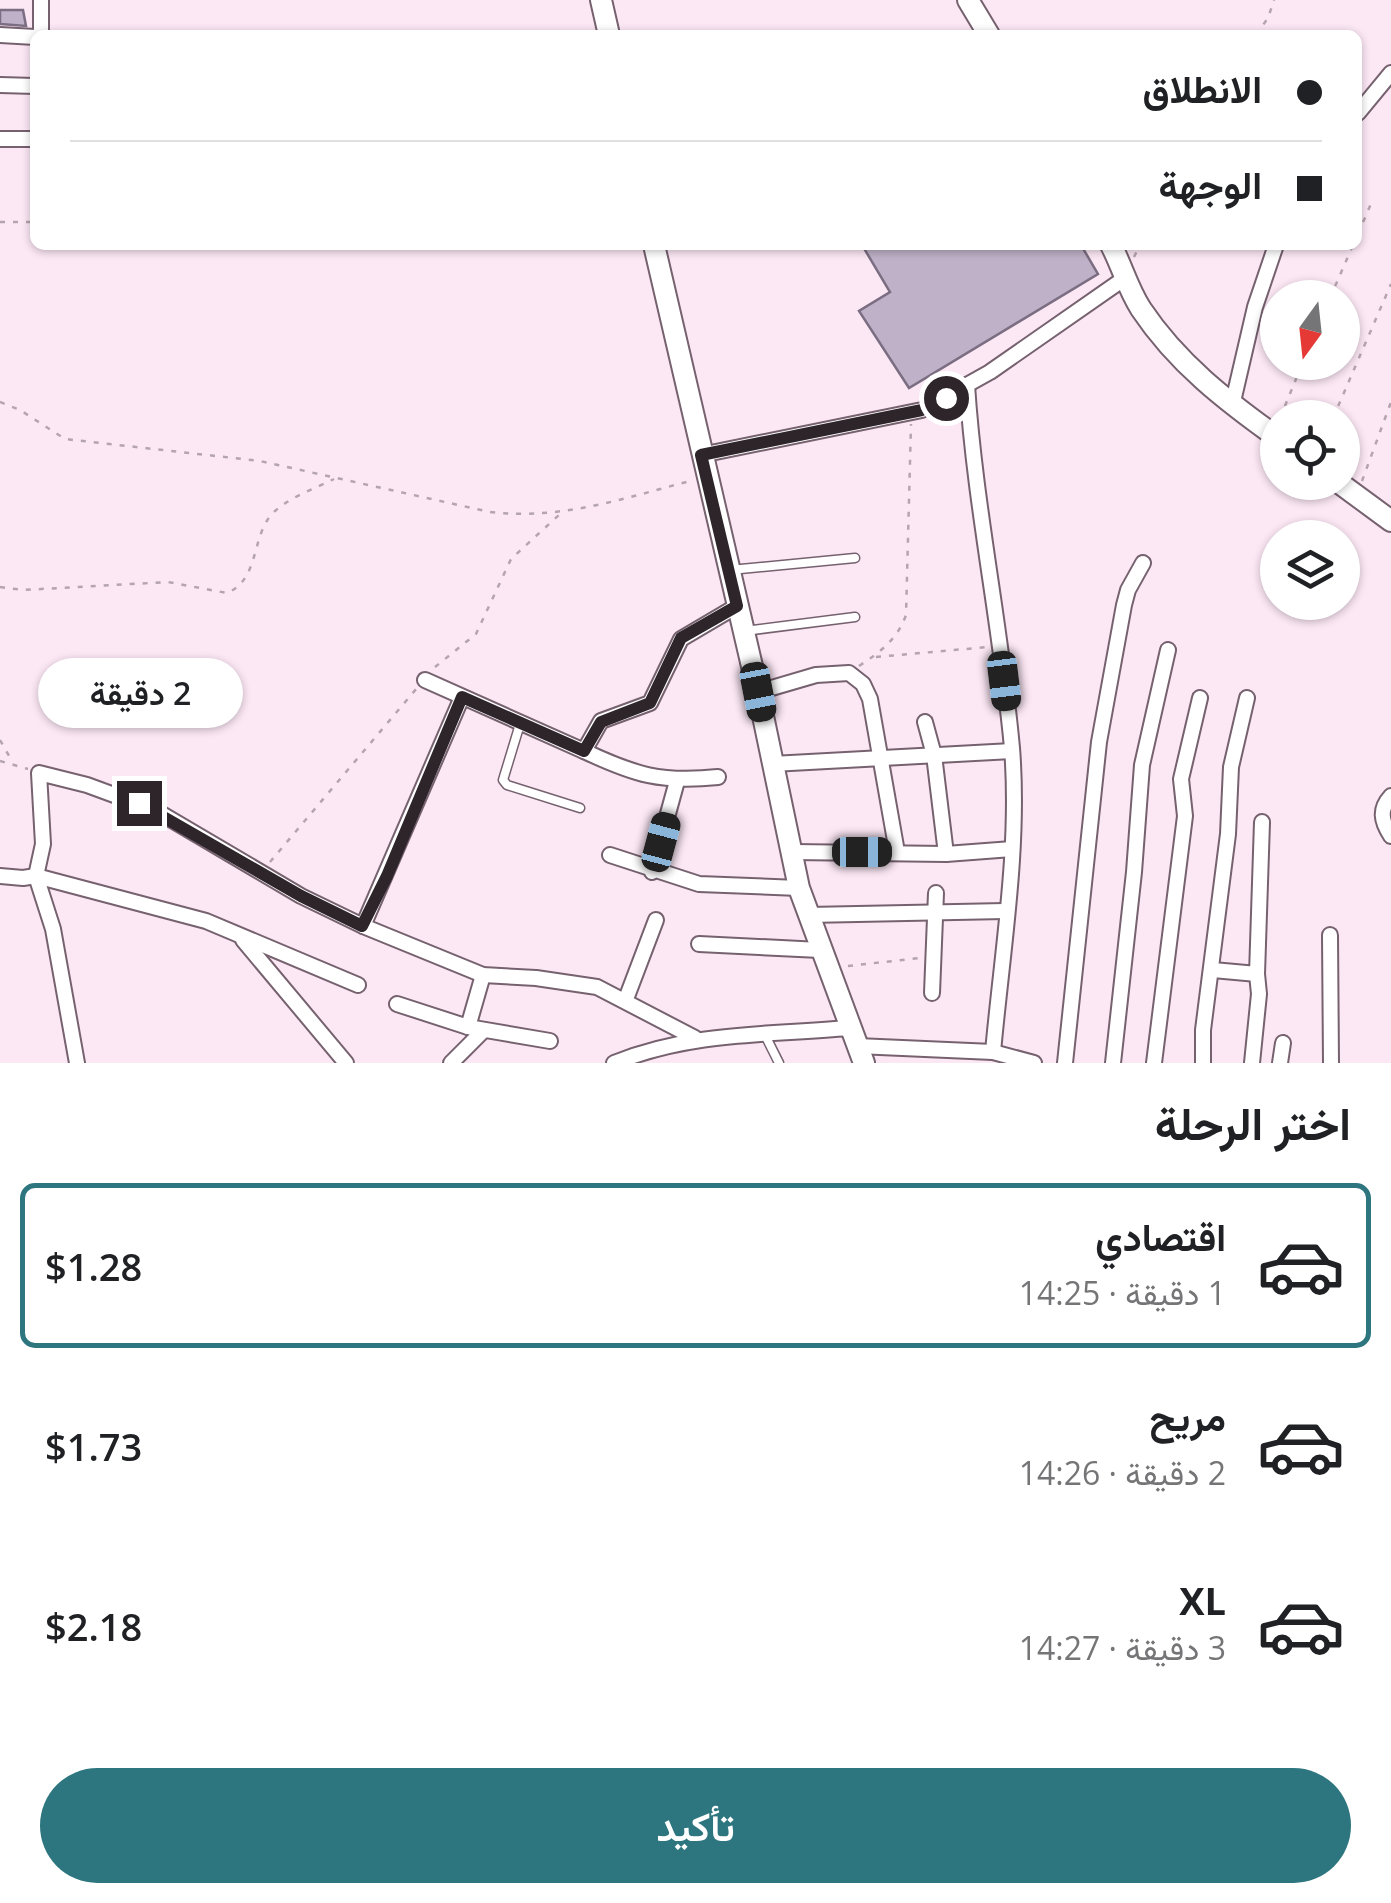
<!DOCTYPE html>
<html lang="ar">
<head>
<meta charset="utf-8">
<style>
  :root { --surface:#fff; --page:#f6f6f6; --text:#202124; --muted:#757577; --line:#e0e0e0; --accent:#2e767f }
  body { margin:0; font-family:"Open Sans",Vazirmatn,sans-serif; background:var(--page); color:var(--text); direction:rtl; height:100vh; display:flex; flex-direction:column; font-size:38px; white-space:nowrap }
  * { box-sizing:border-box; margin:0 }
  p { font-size:32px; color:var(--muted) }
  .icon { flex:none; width:55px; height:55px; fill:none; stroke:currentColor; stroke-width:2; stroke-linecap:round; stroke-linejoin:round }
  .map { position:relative; height:1063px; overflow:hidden; direction:ltr }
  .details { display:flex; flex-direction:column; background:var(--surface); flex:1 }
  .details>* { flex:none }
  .banner { position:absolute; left:30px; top:30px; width:1332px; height:220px; border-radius:15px; box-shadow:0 2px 8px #0004; direction:rtl; display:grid; align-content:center; height:220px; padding:0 40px; background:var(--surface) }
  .needle { width:65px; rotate:195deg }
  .tools { position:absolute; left:1260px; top:280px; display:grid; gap:20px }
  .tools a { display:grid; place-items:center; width:100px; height:100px; border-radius:50%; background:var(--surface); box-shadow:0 2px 8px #0004; font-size:50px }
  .end { position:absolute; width:45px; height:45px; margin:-22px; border:12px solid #2e252b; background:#fff; box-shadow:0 0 0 5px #fff }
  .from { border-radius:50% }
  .bubble { position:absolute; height:70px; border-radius:35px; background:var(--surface); box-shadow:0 2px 8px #0004; font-size:32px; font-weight:600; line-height:70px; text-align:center; direction:rtl }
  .car { position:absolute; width:30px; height:60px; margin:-30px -15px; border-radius:12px; box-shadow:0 0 8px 2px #0007; background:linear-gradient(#222 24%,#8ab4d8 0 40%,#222 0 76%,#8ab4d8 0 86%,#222 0) }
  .banner b { display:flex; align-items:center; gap:35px; height:95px; font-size:38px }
  .banner b+b { border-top:2px solid var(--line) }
  .banner i { width:25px; height:25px; background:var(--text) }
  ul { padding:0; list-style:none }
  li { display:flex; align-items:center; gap:30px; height:165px; margin:0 20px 15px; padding:0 20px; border:5px solid transparent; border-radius:15px }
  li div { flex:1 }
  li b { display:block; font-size:38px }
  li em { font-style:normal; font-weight:600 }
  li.active { border-color:var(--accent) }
  li>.icon { width:90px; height:90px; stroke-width:1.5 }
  h2 { padding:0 40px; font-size:45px; line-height:120px }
  .primary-button { display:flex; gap:20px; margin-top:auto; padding:20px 40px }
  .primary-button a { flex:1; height:115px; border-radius:60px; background:var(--accent); color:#fff; font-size:40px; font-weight:600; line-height:115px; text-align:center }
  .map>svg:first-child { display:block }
</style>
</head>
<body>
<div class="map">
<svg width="1391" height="1063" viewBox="0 0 1391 1063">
  <rect width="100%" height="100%" fill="#fce8f5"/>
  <g fill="#bfb1c7" stroke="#7b6e82" stroke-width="2.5">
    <path d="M 0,10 L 23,10 L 26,26 L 0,24 Z"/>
    <path d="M 862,245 L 1081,245 L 1098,274 L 909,388 L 859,311 L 890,292 Z"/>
  </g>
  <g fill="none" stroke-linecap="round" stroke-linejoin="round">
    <g stroke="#76616f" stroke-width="11">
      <g id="lane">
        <path d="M 730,570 L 855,558"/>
        <path d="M 745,631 L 855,617"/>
        <path d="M 520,724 L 503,780 L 507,785 L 580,808"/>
        <path d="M 765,1035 L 779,1063"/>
      </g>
    </g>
    <g stroke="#76616f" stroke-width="18">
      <g id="street">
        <path d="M 0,35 L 35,37"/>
        <path d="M 41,35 L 41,0"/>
        <path d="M 0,85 L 35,86"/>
        <path d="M 1358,113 L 1391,73"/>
        <path d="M 0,139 L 35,139"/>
        <path d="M 967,385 C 975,506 1001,626 1012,748 C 1020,848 1002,952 993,1052"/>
        <path d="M 1232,406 L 1255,307 L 1276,245"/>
        <path d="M 701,455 L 922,410 L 990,372 L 1125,278"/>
        <path d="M 425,680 L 584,751 L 601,721 L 650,703 L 681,639 L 737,606"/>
        <path d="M 758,692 L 816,675 L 849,673 L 863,684 L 870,699 L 897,852"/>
        <path d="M 925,722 L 934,755 L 946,854"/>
        <path d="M 584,751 C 635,775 661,783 718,777"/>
        <path d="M 772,764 L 1012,751"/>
        <path d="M 1391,796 C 1379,809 1381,821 1391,836"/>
        <path d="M 793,852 L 946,854 L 1012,849"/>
        <path d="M 610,855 L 699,884 L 799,888"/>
        <path d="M 652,872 L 677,781"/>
        <path d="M 0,876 L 23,878 L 36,876 L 43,844 L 39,773 L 87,785 L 155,810 L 301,896 L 363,926 L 483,975 L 536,978 L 597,987 L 695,1038"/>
        <path d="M 36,876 L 206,921 L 358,985"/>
        <path d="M 36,876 L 53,929 L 77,1063"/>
        <path d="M 808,915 L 1005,911"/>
        <path d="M 363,926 L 462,697"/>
        <path d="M 1330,935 L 1331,1063"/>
        <path d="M 243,940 L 346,1063"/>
        <path d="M 699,944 L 820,950"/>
        <path d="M 1213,970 L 1257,974 L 1262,822"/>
        <path d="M 932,993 L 936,893"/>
        <path d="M 626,999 L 656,920"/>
        <path d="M 397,1004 L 468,1027 L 550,1041"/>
        <path d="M 468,1027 L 483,975"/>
        <path d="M 857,1046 L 993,1052 L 1034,1063"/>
        <path d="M 451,1063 L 484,1030"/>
        <path d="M 614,1063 C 691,1032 767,1035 848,1028"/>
        <path d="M 1065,1063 L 1099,742 L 1124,605 L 1128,590 L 1143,563"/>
        <path d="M 1113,1063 L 1134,872 L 1142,765 L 1168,650"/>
        <path d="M 1154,1063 L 1185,816 L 1181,779 L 1200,698"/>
        <path d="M 1203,1063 L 1203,1030 L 1228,834 L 1231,767 L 1247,698"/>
        <path d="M 1252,1063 L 1259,994 L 1257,974"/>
        <path d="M 1280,1063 L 1283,1043"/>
      </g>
    </g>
    <g stroke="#76616f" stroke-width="24">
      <g id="secondary">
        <path d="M 601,0 L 609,35"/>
        <path d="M 968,0 L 989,35"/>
        <path d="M 654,245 L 758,692 L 799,888 L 864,1063"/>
        <path d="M 1111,245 C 1122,266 1128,289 1141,309 C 1177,363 1226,401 1278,438"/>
        <path d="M 1338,482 L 1391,521"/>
      </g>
    </g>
    <g stroke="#b4a4ae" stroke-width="2.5" stroke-dasharray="5 8" stroke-linecap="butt">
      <path d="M 1256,35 L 1268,18 L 1274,0"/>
      <path d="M 0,222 L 35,222"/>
      <path d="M 1358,234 L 1373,199"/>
      <path d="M 1134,257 L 1140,245"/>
      <path d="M 1330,298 L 1353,245"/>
      <path d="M 0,402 L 20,410 L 65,439 L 260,461 L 490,512 C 562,520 621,499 690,481"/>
      <path d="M 1280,418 L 1303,362"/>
      <path d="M 1333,418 L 1391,284"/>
      <path d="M 1362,481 L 1391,402"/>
      <path d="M 0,587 L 23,590 L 168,582 L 227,593 C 260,579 251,537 272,514 C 287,498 314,489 334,479"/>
      <path d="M 876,657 L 988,647"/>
      <path d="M 859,666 C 880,652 897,640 906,615 L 911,424"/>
      <path d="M 435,667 L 476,634 L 511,559 L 560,514"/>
      <path d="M 0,740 L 12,761"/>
      <path d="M 0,761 L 28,769"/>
      <path d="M 270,862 L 417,688"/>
      <path d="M 848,966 L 920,958"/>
    </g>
    <use href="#lane" stroke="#fff" stroke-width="8"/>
    <use href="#street" stroke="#fff" stroke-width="14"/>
    <use href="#secondary" stroke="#fff" stroke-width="20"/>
  </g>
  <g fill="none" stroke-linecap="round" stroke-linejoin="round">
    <path stroke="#2e252b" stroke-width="12" d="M 139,803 L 301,896 L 362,926 L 387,876 L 462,697 L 584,751 L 601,722 L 650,703 L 681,638 L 737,606 L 701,455 L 922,410 L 946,398"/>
  </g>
</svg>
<div class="tools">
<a><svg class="needle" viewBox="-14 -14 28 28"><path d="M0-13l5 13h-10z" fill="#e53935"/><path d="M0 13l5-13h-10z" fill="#757577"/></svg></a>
<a><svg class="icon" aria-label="locate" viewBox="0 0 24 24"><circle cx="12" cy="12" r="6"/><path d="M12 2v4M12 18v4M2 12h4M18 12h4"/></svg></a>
<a><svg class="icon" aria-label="layers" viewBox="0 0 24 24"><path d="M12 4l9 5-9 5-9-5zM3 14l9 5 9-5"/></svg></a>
</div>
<i class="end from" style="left:946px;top:398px"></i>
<i class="end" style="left:139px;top:803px"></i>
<div class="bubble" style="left:38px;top:658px;width:205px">2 دقيقة</div>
<i class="car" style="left:1004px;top:681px;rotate:173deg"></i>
<i class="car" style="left:758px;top:692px;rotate:169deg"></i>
<i class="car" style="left:661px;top:842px;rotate:15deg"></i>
<i class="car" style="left:862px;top:852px;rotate:90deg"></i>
<div class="banner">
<b><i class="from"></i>الانطلاق</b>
<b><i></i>الوجهة</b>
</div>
</div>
<section class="details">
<h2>اختر الرحلة</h2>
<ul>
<li class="active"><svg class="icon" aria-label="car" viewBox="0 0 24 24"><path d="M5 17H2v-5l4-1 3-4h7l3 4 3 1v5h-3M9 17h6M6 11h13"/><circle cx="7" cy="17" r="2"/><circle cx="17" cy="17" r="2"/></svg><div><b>اقتصادي</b><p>1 دقيقة · 14:25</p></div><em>$1.28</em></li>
<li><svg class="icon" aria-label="car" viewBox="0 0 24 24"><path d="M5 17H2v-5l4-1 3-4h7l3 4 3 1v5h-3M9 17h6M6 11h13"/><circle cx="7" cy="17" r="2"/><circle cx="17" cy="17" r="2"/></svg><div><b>مريح</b><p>2 دقيقة · 14:26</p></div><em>$1.73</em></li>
<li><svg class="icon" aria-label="car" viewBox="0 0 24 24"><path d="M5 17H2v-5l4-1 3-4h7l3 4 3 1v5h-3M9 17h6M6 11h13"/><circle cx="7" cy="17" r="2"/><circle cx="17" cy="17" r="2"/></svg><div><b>XL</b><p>3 دقيقة · 14:27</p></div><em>$2.18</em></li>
</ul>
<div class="primary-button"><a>تأكيد</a></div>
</section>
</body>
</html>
